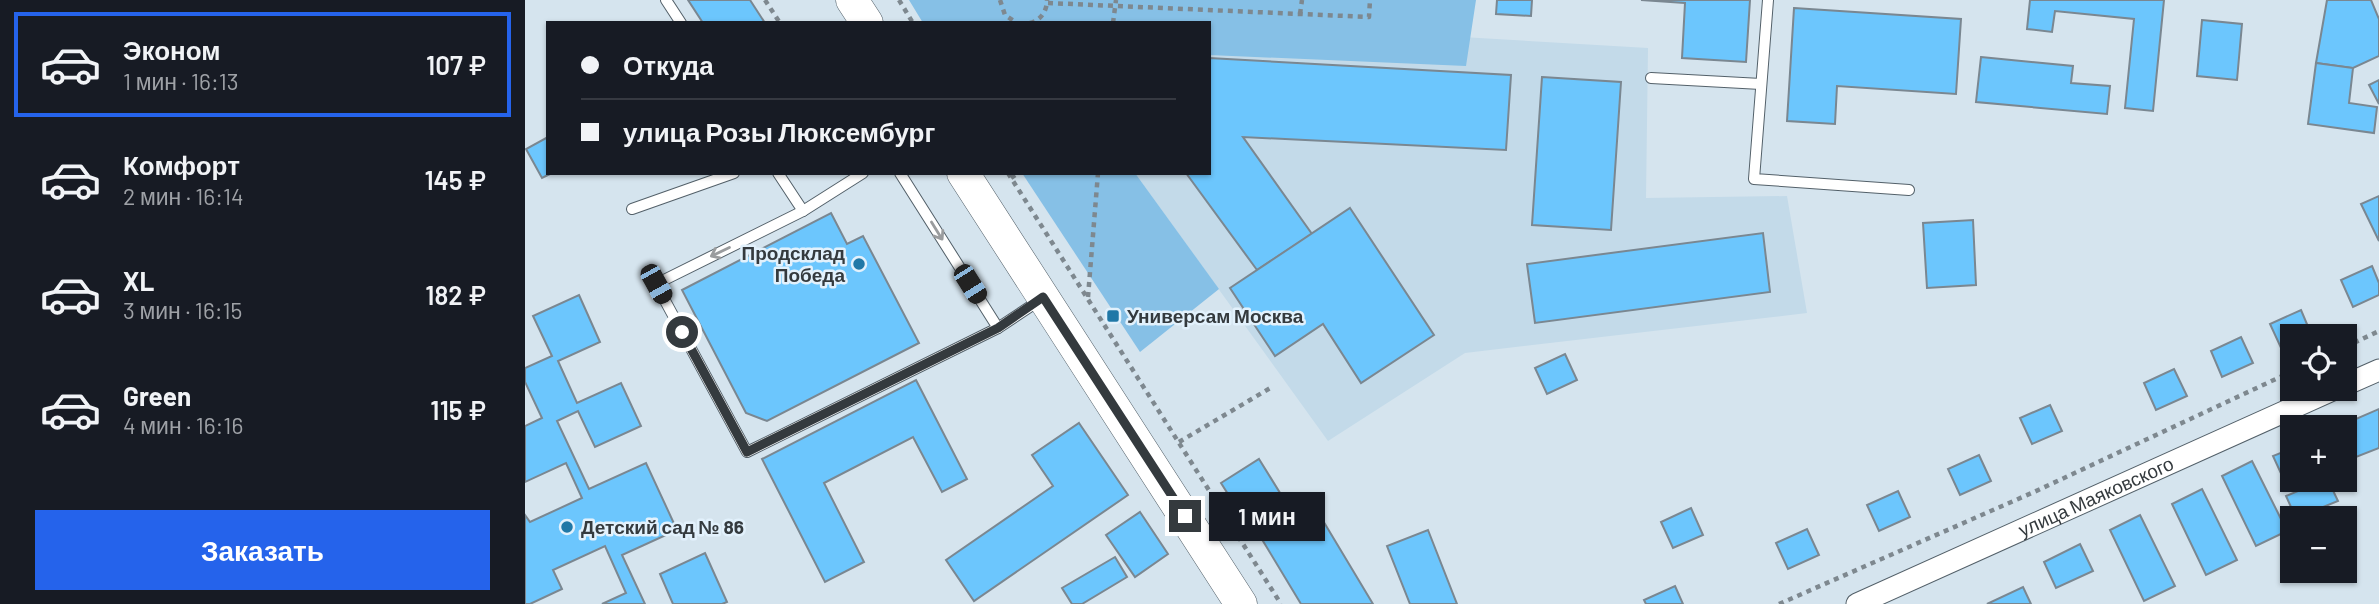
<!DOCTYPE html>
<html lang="ru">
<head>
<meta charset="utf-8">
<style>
  :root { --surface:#171b24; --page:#20242c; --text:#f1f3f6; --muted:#9ea1a6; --line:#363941; --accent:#2563eb }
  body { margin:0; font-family:Barlow,sans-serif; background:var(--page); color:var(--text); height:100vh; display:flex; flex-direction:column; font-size:26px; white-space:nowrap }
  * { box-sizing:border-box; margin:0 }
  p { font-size:23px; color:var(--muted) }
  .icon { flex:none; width:38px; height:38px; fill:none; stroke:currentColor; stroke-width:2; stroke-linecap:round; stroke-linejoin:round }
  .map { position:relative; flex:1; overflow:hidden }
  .side { display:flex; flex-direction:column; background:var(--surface); width:525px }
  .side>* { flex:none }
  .hud { position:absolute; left:21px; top:21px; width:665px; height:154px; border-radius:0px; box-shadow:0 2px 5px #0004; display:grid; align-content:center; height:154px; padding:0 35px; background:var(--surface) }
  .buttons { position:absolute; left:1755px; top:324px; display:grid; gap:14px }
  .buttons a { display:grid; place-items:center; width:77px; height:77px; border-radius:0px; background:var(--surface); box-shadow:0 2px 5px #0004; font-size:35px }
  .end { position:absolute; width:32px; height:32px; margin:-16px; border:9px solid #343a3e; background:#fff; box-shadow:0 0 0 4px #fff }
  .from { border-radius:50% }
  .bubble { position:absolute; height:49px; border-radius:0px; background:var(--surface); box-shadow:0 2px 5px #0004; font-size:23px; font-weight:600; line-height:49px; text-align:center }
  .car { position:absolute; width:21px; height:42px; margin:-21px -10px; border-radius:9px; box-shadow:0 0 5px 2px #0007; background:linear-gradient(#222 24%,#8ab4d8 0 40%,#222 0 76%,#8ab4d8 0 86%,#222 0) }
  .hud b { display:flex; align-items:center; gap:24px; height:66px; font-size:26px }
  .hud b+b { border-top:2px solid var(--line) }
  .hud i { width:18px; height:18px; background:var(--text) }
  ul { padding:12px 0 0; list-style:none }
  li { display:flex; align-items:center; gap:21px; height:105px; margin:0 14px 10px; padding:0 21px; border:4px solid transparent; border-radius:0px }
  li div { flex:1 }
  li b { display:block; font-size:26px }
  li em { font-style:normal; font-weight:600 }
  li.on { border-color:var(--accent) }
  li>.icon { width:63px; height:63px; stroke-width:1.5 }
  .cta { display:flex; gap:14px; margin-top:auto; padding:14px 35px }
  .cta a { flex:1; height:80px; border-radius:0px; background:var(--accent); color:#fff; font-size:28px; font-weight:600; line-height:80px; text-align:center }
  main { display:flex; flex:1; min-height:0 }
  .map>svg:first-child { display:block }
</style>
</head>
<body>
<main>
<section class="side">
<ul>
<li class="on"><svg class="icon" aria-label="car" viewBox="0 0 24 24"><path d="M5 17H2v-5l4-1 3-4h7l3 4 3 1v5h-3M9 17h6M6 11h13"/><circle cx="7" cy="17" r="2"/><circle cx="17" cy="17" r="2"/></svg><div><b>Эконом</b><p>1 мин · 16:13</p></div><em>107 ₽</em></li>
<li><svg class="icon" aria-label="car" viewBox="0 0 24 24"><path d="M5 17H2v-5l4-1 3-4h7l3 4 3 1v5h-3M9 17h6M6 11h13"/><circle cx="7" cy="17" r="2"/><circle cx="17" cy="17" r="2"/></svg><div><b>Комфорт</b><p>2 мин · 16:14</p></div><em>145 ₽</em></li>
<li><svg class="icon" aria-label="car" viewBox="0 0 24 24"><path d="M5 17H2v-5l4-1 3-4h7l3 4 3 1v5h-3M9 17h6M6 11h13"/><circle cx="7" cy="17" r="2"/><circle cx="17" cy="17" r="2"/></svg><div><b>XL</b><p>3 мин · 16:15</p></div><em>182 ₽</em></li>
<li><svg class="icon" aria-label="car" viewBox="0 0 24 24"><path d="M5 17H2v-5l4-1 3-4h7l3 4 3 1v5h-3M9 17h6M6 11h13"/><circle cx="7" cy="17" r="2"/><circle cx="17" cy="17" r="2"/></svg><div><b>Green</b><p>4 мин · 16:16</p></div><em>115 ₽</em></li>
</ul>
<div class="cta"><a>Заказать</a></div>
</section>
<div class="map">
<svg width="1854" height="604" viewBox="0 0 1854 604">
  <rect width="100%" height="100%" fill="#d5e4ee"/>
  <path fill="#c3dae9" d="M 664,21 L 1123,48 L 1121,198 L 1262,196 L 1282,313 L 940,353 L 803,441 L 610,173 L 684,173 L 684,23 Z"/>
  <g fill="#86c0e6">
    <path d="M 384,0 L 951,0 L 941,66 L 684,55 L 684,23 L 398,23 Z"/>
    <path d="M 497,173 L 610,173 L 694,289 L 615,352 Z"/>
  </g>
  <g fill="#6cc6fd" stroke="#7a8791" stroke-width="2">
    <path d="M 163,0 L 225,0 L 240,23 L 178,23 Z"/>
    <path d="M 972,0 L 1007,0 L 1006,16 L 971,14 Z"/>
    <path d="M 1116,0 L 1225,0 L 1221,62 L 1157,58 L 1160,3 Z"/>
    <path d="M 1505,0 L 1639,0 L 1628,111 L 1600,108 L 1609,19 L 1530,11 L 1527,32 L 1502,29 Z"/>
    <path d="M 1802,0 L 1846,0 L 1854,19 L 1854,56 L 1828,68 L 1791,63 Z"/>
    <path d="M 1269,8 L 1436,19 L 1431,94 L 1312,86 L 1310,124 L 1262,121 Z"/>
    <path d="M 1677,20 L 1717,24 L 1712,80 L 1672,76 Z"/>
    <path d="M 1456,57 L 1548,66 L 1546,83 L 1585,86 L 1582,114 L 1451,102 Z"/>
    <path d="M 684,58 L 986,75 L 981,150 L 718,137 L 787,234 L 732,270 L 661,173 L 684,173 Z"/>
    <path d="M 1791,63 L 1828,68 L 1824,103 L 1852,107 L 1849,133 L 1783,124 Z"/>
    <path d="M 1017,77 L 1096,82 L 1086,230 L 1007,225 Z"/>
    <path d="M 1854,80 L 1854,104 L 1844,85 Z"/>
    <path d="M 23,137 L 23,173 L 27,173 L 17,178 L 1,149 Z"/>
    <path d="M 1854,196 L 1854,241 L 1836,204 Z"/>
    <path d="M 825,208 L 909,335 L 836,383 L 798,324 L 750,356 L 705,288 Z"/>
    <path d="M 306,213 L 322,244 L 338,236 L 394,343 L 242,421 L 221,413 L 157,290 Z"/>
    <path d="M 1448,220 L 1451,285 L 1402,288 L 1398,223 Z"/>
    <path d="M 1238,233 L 1245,292 L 1010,323 L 1002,264 Z"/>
    <path d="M 1847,266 L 1854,283 L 1854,295 L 1828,307 L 1816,280 Z"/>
    <path d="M 54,295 L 75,342 L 33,361 L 52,403 L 96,383 L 116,426 L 70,447 L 53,411 L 32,421 L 64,489 L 121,463 L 152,530 L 97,555 L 120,604 L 77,604 L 101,593 L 80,546 L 28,570 L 37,589 L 5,604 L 0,604 L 0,515 L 5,522 L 57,498 L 41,463 L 0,482 L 0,426 L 17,418 L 0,382 L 0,368 L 27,356 L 8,316 Z"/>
    <path d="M 1776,310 L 1787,336 L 1768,336 L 1768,345 L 1757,350 L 1745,324 Z"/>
    <path d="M 1716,337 L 1728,363 L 1697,377 L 1686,351 Z"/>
    <path d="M 1040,354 L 1052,380 L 1022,394 L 1010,368 Z"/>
    <path d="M 1649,369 L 1662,396 L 1631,410 L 1619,383 Z"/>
    <path d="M 391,380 L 442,479 L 417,492 L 388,437 L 299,483 L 339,562 L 300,582 L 237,459 Z"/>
    <path d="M 1525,405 L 1537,431 L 1507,444 L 1495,418 Z"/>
    <path d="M 1854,409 L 1854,448 L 1831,457 L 1820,427 L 1817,425 Z"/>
    <path d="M 554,423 L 603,495 L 449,601 L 421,560 L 528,486 L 507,455 Z"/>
    <path d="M 1768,448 L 1768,476 L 1759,480 L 1748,456 Z"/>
    <path d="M 1454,455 L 1466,481 L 1435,495 L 1423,469 Z"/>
    <path d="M 734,459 L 760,501 L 722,524 L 696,483 Z"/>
    <path d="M 1727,461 L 1762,531 L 1731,546 L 1697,476 Z"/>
    <path d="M 1799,480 L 1803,480 L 1813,501 L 1771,518 L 1761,496 Z"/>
    <path d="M 1677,489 L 1712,560 L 1681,575 L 1647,504 Z"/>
    <path d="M 1373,491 L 1385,517 L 1354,531 L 1342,505 Z"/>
    <path d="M 1166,508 L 1178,535 L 1148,548 L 1136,522 Z"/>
    <path d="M 791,509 L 848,604 L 776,604 L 738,541 Z"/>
    <path d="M 615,512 L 643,554 L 610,577 L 581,535 Z"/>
    <path d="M 1615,515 L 1650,586 L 1619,601 L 1585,530 Z"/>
    <path d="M 1282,529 L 1294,555 L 1263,569 L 1251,543 Z"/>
    <path d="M 903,530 L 932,604 L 885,604 L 862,546 Z"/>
    <path d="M 1555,544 L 1568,571 L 1531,588 L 1519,562 Z"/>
    <path d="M 180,553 L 202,602 L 197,604 L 148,604 L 135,574 Z"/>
    <path d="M 590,557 L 602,577 L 557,604 L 547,604 L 537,588 Z"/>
    <path d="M 1150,586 L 1158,604 L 1121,604 L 1119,600 Z"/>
    <path d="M 1498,587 L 1506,604 L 1462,604 Z"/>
  </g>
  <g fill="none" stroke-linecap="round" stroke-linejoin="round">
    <g stroke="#536069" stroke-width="12">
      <g id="service">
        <path d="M 141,0 L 156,23"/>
        <path d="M 1243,0 L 1229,179 L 1384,190"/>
        <path d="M 1126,78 L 1236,84"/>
        <path d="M 253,173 L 278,211"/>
        <path d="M 338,173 L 278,211 L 131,284 L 222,452 L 473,328 L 515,300"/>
        <path d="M 375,173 L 473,328"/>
        <path d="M 107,209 L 209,173"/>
      </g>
    </g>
    <g stroke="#536069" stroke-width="23">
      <g id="minor">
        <path d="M 1820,385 L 1854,370"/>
        <path id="s1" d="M 1332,604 L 1812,388"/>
      </g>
    </g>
    <g stroke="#536069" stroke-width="33">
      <g id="primary">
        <path d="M 327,0 L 342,23"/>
        <path d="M 438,173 L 716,604"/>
      </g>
    </g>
    <g stroke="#7e888f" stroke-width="4.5" stroke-dasharray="5 5" stroke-linecap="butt">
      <path d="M 240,0 L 255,23"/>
      <path d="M 374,0 L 388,23"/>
      <path d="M 475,0 L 480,15 L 492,23"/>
      <path d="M 523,3 L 844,17 L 845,0"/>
      <path d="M 775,14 L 777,0"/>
      <path d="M 505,23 C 516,20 522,11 522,0"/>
      <path d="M 588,23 L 591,0"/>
      <path d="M 483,173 L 756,604"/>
      <path d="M 486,178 L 493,173"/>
      <path d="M 563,297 L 573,173"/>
      <path d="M 1820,347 L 1854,331"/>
      <path d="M 654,442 L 747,387"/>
      <path d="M 1254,604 L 1509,492 L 1768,371"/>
    </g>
    <use href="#service" stroke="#fff" stroke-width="10"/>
    <use href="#minor" stroke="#fff" stroke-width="21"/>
    <use href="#primary" stroke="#fff" stroke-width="32"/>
  </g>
  <defs><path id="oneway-shaft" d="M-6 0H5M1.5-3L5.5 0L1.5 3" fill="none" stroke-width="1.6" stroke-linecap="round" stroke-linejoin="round" transform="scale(1.75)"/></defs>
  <g stroke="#9a9c9e">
    <use href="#oneway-shaft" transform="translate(412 231) rotate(58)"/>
    <use href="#oneway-shaft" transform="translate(195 252) rotate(154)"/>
  </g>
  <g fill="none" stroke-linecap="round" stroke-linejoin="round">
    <path stroke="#343a3e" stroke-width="9" d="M 157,332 L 222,452 L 473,328 L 518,297 L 660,516"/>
  </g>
  <g fill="#2078a7" stroke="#e2f1fc" stroke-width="2.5">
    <circle cx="334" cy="264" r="7"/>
    <rect x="581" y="309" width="14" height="14" rx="3.5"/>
    <circle cx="42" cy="527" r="7"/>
  </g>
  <g text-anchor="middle" stroke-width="5" stroke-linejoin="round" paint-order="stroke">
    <g font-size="19" font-weight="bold" fill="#343a3e" stroke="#e2f1fc" text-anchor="start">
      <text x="320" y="260" text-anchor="end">Продсклад<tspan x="320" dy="22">Победа</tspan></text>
      <text x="602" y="323">Универсам Москва</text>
      <text x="56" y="534">Детский сад № 86</text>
    </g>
    <g font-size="19" fill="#343a3e" stroke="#e2f1fc">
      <text dy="7" stroke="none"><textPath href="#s1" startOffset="262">улица Маяковского</textPath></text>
    </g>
  </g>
</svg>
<div class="buttons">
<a><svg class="icon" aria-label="locate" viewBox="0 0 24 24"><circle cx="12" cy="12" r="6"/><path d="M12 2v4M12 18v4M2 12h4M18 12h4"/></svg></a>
<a>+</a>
<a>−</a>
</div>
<i class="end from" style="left:157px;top:332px"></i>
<i class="end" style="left:660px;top:516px"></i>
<div class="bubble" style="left:684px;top:492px;width:116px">1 мин</div>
<i class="car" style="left:131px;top:284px;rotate:151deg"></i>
<i class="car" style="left:445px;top:284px;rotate:148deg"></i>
<div class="hud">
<b><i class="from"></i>Откуда</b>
<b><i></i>улица Розы Люксембург</b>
</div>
</div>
</main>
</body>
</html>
